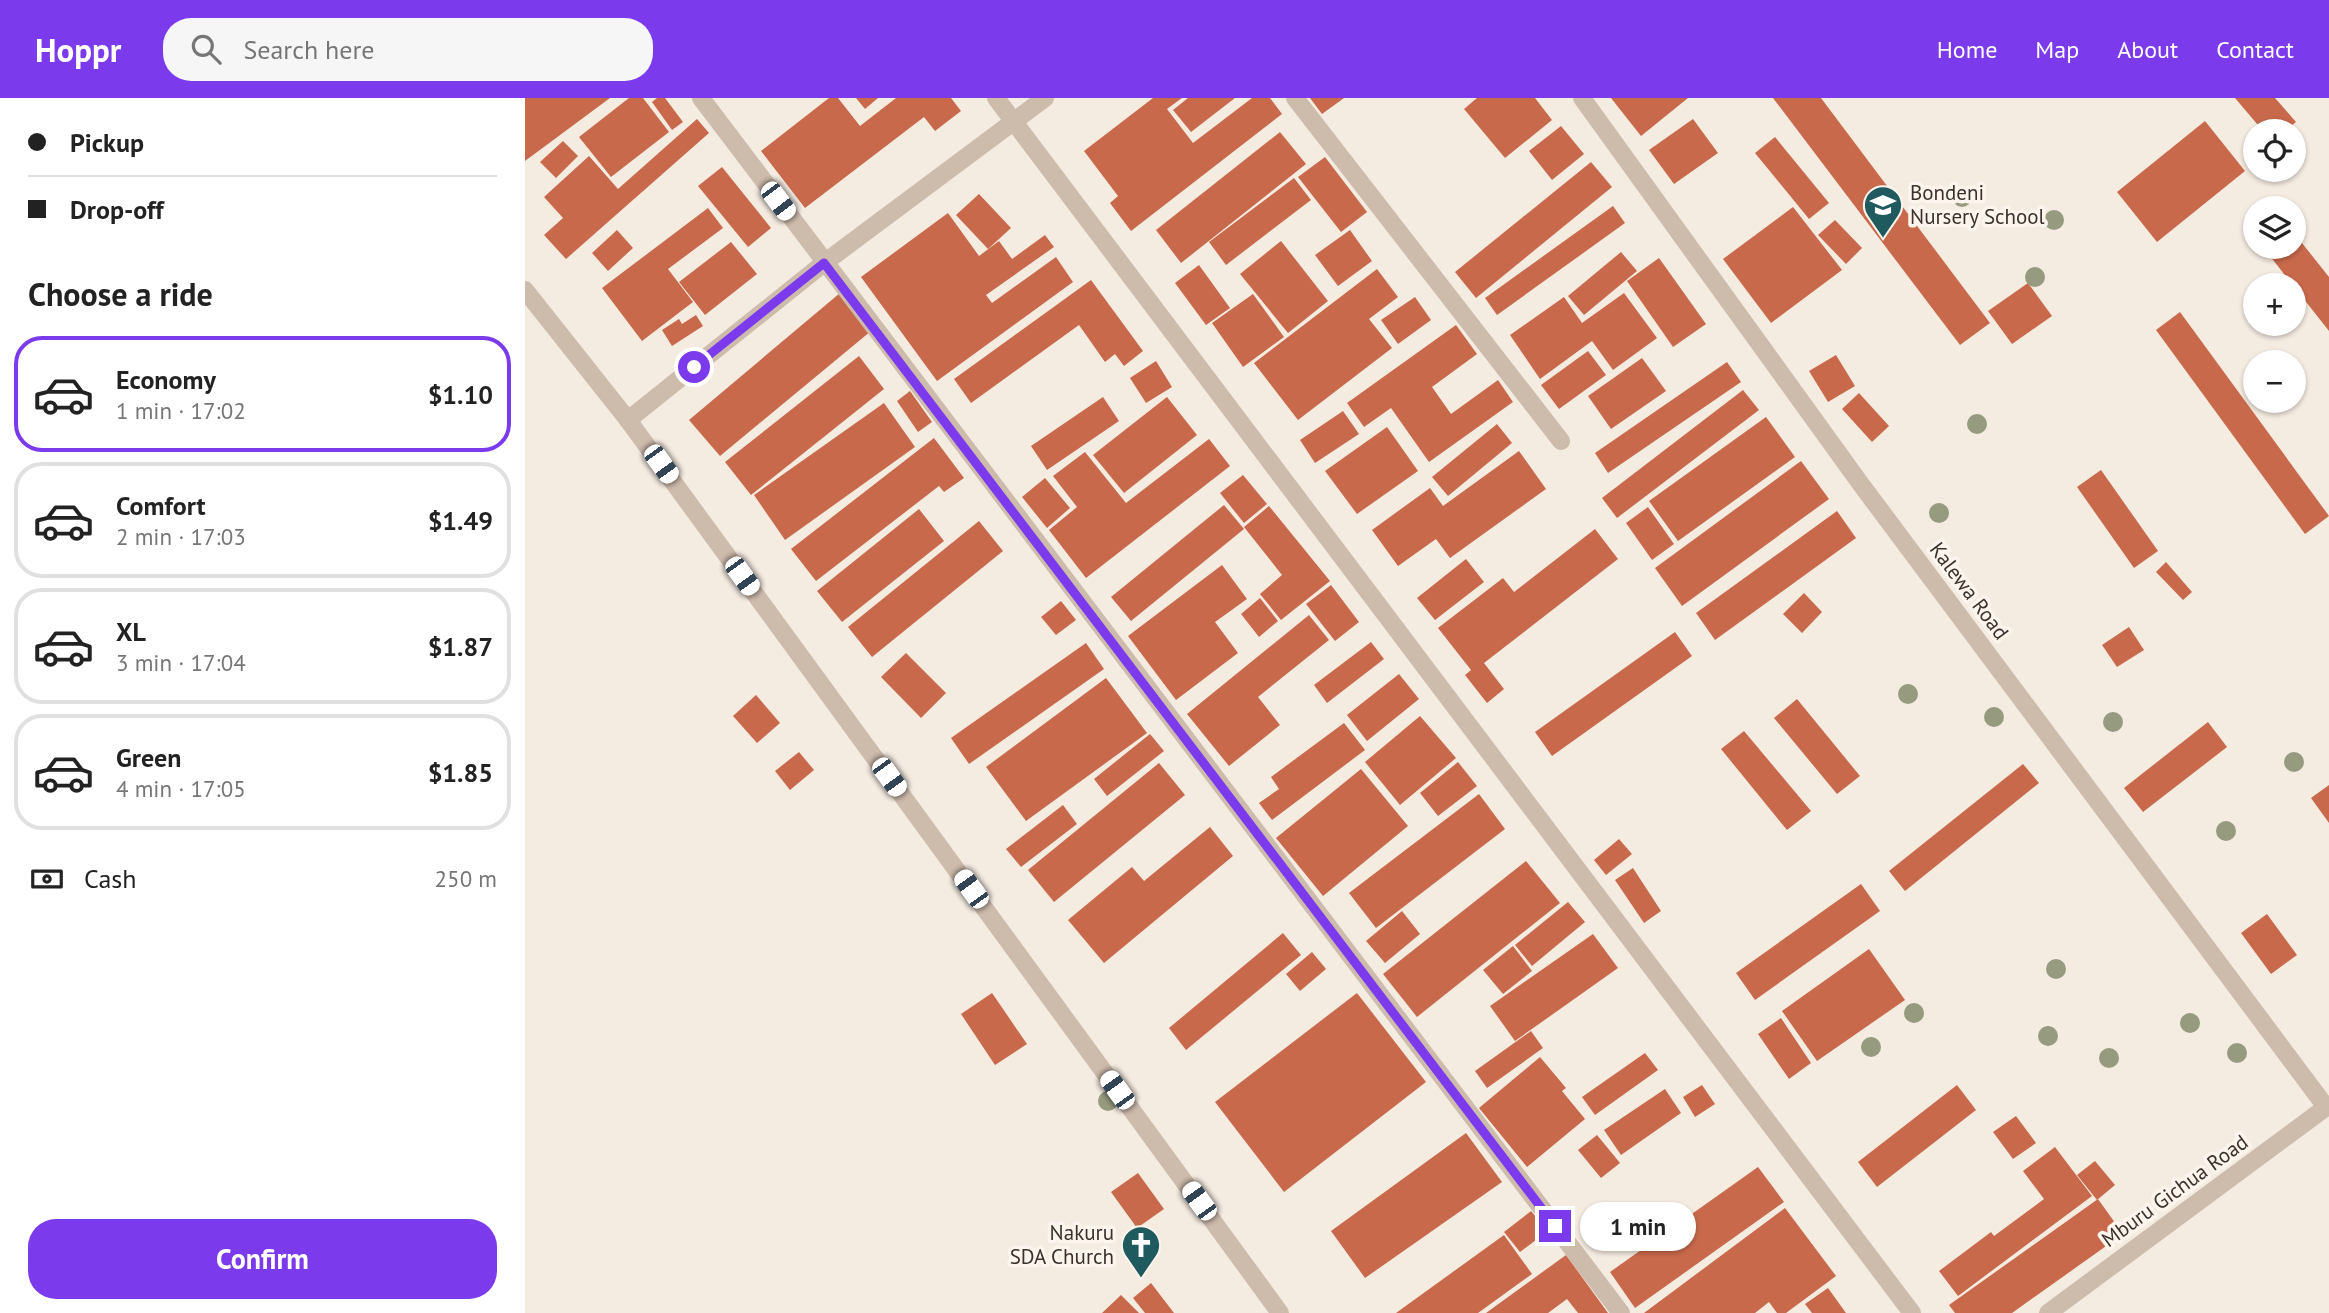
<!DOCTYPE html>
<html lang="en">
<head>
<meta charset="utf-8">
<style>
  :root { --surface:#fff; --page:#f6f6f6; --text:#222; --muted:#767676; --line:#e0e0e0; --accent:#7c3aed }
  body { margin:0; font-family:"PT Sans",sans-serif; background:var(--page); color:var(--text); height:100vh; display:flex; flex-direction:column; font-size:26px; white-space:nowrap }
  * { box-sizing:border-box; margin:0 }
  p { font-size:23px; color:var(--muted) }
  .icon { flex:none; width:38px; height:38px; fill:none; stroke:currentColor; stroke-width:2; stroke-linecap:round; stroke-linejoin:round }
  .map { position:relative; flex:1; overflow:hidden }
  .details { display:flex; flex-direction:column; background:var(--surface); width:525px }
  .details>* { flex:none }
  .top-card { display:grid; align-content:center; height:154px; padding:0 28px; background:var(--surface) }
  .controls { position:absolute; left:1718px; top:21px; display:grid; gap:14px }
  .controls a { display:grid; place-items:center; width:63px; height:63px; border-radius:50%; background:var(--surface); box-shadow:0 2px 5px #0004; font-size:35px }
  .end { position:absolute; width:32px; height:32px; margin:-16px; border:9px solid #7c3aed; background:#fff; box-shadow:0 0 0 4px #fff }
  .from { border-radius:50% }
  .bubble { position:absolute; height:49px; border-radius:24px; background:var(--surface); box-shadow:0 2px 5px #0004; font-size:23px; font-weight:800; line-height:49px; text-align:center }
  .car { position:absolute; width:21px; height:42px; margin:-21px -10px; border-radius:9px; box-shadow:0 0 5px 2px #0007; background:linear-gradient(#fff 24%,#345 0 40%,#fff 0 76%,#345 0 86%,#fff 0) }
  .top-card b { display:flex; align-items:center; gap:24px; height:66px; font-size:26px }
  .top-card b+b { border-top:2px solid var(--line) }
  .top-card i { width:18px; height:18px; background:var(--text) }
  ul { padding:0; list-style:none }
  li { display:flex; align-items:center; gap:21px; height:116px; margin:0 14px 10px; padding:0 14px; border:4px solid var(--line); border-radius:28px }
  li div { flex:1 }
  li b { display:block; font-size:26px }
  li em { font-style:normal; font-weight:800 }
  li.on { border-color:var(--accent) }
  li>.icon { width:63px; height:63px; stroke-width:1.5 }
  h2 { padding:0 28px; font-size:32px; line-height:84px }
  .pay { display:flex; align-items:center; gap:18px; height:77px; padding:0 28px; font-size:26px }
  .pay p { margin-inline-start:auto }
  .action { display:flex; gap:14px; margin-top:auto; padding:14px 28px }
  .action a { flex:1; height:80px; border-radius:28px; background:var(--accent); color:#fff; font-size:28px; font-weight:800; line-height:80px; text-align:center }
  header { display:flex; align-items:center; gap:42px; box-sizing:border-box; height:98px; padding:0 35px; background:var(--accent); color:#fff }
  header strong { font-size:33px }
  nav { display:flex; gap:38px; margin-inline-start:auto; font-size:24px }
  .search { width:490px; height:63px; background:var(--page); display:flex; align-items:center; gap:18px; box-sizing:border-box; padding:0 24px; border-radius:28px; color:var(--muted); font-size:26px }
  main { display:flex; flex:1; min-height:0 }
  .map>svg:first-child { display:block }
</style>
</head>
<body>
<header>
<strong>Hoppr</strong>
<div class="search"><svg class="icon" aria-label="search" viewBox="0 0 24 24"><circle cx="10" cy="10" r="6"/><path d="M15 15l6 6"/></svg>Search here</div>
<nav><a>Home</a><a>Map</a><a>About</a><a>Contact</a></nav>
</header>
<main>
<section class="details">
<div class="top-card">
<b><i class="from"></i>Pickup</b>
<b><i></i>Drop-off</b>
</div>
<h2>Choose a ride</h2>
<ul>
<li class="on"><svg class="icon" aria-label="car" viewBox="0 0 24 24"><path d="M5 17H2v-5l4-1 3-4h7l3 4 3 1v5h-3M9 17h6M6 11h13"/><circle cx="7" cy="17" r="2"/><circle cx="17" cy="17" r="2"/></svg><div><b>Economy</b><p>1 min · 17:02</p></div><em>$1.10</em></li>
<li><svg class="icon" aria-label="car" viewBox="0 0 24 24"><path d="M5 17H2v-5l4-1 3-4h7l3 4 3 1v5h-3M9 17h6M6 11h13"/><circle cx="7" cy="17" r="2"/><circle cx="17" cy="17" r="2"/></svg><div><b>Comfort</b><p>2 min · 17:03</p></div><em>$1.49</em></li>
<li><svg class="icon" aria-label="car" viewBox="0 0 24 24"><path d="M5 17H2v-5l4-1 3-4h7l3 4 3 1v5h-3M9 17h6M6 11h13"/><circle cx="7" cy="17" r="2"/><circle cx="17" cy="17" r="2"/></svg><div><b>XL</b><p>3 min · 17:04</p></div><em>$1.87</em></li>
<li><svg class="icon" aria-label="car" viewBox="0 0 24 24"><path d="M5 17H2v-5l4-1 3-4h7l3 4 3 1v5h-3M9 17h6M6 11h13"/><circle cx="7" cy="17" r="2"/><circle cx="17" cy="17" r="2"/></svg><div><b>Green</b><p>4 min · 17:05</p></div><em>$1.85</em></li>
</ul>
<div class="pay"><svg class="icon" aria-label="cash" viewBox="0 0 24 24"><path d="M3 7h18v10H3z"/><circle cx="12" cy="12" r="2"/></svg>Cash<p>250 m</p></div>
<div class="action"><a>Confirm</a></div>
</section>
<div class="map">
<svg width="1804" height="1215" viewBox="0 0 1804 1215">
  <rect width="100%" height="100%" fill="#f4ebe1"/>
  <g fill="#c8694b">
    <path d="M 0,0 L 85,0 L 0,63 Z"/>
    <path d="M 104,0 L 118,0 L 144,34 L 86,79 L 54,39 Z"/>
    <path d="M 132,0 L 140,0 L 158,24 L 147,32 L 127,4 Z"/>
    <path d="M 304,0 L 313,0 L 335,28 L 371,0 L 426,0 L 436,13 L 410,33 L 399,19 L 280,110 L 236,53 Z"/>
    <path d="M 331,0 L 353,0 L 340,11 Z"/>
    <path d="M 628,0 L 657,0 L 642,11 L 668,45 L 727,0 L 745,0 L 757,16 L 606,133 L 585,105 L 593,98 L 559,53 Z"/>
    <path d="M 663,0 L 710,0 L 666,34 L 648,12 Z"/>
    <path d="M 785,0 L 819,0 L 797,16 Z"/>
    <path d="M 952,0 L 1010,0 L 1027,22 L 980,60 L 939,11 Z"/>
    <path d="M 1086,0 L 1163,0 L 1116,38 Z"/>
    <path d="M 1248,0 L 1296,0 L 1465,225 L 1435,247 Z"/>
    <path d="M 1710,0 L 1750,0 L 1771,24 L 1760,33 L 1738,33 Z"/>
    <path d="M 172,21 L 184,35 L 41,161 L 19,137 L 38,120 L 19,99 L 64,58 L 93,91 Z"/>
    <path d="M 1168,21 L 1193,55 L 1149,86 L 1124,52 Z"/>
    <path d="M 1680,23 L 1720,73 L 1632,144 L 1592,94 Z"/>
    <path d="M 1036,28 L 1059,56 L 1027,82 L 1004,53 Z"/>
    <path d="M 755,34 L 781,66 L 656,165 L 631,132 Z"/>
    <path d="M 1250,39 L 1304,105 L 1284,121 L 1230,55 Z"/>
    <path d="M 38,43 L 53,58 L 31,80 L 15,64 Z"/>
    <path d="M 800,59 L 842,114 L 816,134 L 773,79 Z"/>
    <path d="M 1066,64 L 1087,89 L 951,200 L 930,174 Z"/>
    <path d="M 197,69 L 246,130 L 223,149 L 173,88 Z"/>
    <path d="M 769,80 L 786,102 L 701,167 L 684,144 Z"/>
    <path d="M 454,96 L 486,130 L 463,151 L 431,117 Z"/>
    <path d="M 1088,108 L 1100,125 L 972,217 L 960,200 Z"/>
    <path d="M 1268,109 L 1317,172 L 1246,225 L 1198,161 Z"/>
    <path d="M 183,110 L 198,130 L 143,171 L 168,204 L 117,243 L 77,190 Z"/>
    <path d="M 423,115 L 454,158 L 474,143 L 487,161 L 520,137 L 529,149 L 461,197 L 467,205 L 531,159 L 548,184 L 412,283 L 336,179 Z"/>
    <path d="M 1310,122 L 1337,150 L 1321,166 L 1293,137 Z"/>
    <path d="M 92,132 L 108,150 L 83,173 L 67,155 Z"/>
    <path d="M 825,132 L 847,163 L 813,188 L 790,157 Z"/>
    <path d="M 1769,135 L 1804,179 L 1804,233 L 1741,153 L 1746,149 L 1769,149 Z"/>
    <path d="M 756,143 L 803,203 L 763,235 L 715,176 Z"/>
    <path d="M 206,144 L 232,176 L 180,217 L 154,184 Z"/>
    <path d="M 1096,154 L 1112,173 L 1059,217 L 1043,198 Z"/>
    <path d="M 1134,160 L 1181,226 L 1148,249 L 1102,183 Z"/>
    <path d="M 674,167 L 705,210 L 681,227 L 650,185 Z"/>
    <path d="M 852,171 L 873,199 L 844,221 L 867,250 L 773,322 L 729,265 Z"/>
    <path d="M 566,182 L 618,253 L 599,268 L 590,256 L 580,264 L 554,227 L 446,305 L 429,281 Z"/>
    <path d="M 1503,185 L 1527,218 L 1487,246 L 1463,213 Z"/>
    <path d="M 315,195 L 346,233 L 195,358 L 164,322 Z"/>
    <path d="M 1099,195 L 1132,240 L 1088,272 L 1067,243 L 1015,281 L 985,237 L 1039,199 L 1057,225 Z"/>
    <path d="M 728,196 L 759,239 L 718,269 L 687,225 Z"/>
    <path d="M 890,199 L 906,222 L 873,246 L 856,222 Z"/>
    <path d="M 1655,214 L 1804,418 L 1780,436 L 1631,232 Z"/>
    <path d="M 171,217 L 178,228 L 147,248 L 137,232 L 154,221 L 157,226 Z"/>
    <path d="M 931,227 L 952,256 L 907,289 L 926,316 L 973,282 L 988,304 L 904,364 L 866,310 L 839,329 L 822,305 Z"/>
    <path d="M 1063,253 L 1081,277 L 1034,311 L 1016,287 Z"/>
    <path d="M 1311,257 L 1330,288 L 1303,304 L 1284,273 Z"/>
    <path d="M 334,258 L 359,291 L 226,397 L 200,364 Z"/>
    <path d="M 1117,260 L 1141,293 L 1086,331 L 1063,298 Z"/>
    <path d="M 631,263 L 647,289 L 621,305 L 605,280 Z"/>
    <path d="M 1202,264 L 1216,284 L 1083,375 L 1070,355 Z"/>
    <path d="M 1218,292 L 1234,312 L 1092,420 L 1077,400 Z"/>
    <path d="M 385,293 L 407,324 L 393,334 L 372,303 Z"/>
    <path d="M 1334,295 L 1364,328 L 1347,344 L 1317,311 Z"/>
    <path d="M 578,299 L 594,323 L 522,372 L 506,348 Z"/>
    <path d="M 642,299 L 672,337 L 599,395 L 568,357 Z"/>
    <path d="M 359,305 L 390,349 L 260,442 L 229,397 Z"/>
    <path d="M 818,313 L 834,336 L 790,365 L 775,342 Z"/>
    <path d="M 1241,319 L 1270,359 L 1153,443 L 1124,403 Z"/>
    <path d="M 972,326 L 987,345 L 923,398 L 907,379 Z"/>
    <path d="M 862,329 L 893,373 L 832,416 L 800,373 Z"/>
    <path d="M 409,340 L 439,380 L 419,394 L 414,388 L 291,483 L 266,451 Z"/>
    <path d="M 684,341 L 705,368 L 561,480 L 524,432 L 552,409 L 528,378 L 560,354 L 601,405 Z"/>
    <path d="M 994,353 L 1021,391 L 925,460 L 911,441 L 873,468 L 847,432 L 905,390 L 918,408 Z"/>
    <path d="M 1276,363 L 1304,401 L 1157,508 L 1130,470 Z"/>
    <path d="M 1576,372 L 1633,453 L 1609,470 L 1552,389 Z"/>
    <path d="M 718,377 L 742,406 L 719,425 L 695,395 Z"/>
    <path d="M 520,380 L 545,410 L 522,430 L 497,399 Z"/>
    <path d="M 699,407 L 719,431 L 606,523 L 586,499 Z"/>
    <path d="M 744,408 L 805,483 L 756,522 L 735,496 L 757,477 L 719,429 Z"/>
    <path d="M 1123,409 L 1149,446 L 1127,462 L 1101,425 Z"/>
    <path d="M 394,411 L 419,443 L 317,524 L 292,493 Z"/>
    <path d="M 1312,413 L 1331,440 L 1190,542 L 1171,515 Z"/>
    <path d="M 454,423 L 478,453 L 347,559 L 323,529 Z"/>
    <path d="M 1070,431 L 1093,461 L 959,565 L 979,591 L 962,605 L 940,577 L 946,572 L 913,530 L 978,480 L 989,494 Z"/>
    <path d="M 941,461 L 959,484 L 910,522 L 892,500 Z"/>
    <path d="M 1641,464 L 1667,494 L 1658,502 L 1631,474 Z"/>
    <path d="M 697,467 L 722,501 L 690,524 L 713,555 L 651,602 L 603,538 Z"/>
    <path d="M 806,487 L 834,524 L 810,543 L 781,506 Z"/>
    <path d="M 1279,495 L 1297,514 L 1277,535 L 1258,516 Z"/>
    <path d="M 735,500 L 753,523 L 734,539 L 716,516 Z"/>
    <path d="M 536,503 L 551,522 L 531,537 L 516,519 Z"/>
    <path d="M 784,517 L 804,542 L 733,599 L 755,627 L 704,668 L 662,616 Z"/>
    <path d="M 1604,529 L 1619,552 L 1592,569 L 1577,547 Z"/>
    <path d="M 1150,534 L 1167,558 L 1027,658 L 1010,634 Z"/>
    <path d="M 846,544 L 859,561 L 802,605 L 789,587 Z"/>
    <path d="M 561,545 L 579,571 L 444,666 L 426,640 Z"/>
    <path d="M 381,555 L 421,595 L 396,620 L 356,579 Z"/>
    <path d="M 874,576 L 894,601 L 842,643 L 822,617 Z"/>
    <path d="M 581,580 L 622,635 L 501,723 L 461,669 Z"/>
    <path d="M 231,597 L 255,625 L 232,645 L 208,618 Z"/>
    <path d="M 1272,601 L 1335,678 L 1312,696 L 1249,620 Z"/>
    <path d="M 895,618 L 931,660 L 875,707 L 840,664 Z"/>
    <path d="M 1683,624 L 1702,649 L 1618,714 L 1599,690 Z"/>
    <path d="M 819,625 L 840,652 L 747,722 L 734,705 L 754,691 L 746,679 Z"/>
    <path d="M 1219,633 L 1286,713 L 1262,732 L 1196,651 Z"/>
    <path d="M 625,636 L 639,653 L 582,698 L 569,681 Z"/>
    <path d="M 274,654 L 289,672 L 265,692 L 250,673 Z"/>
    <path d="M 933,664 L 952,688 L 913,718 L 895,695 Z"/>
    <path d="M 634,665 L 660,697 L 529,804 L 503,772 Z"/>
    <path d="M 1498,666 L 1514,685 L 1380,793 L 1364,773 Z"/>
    <path d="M 836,671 L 883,728 L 798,798 L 751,740 Z"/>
    <path d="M 1804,687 L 1804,725 L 1786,700 Z"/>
    <path d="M 954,696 L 980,731 L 851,830 L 824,795 Z"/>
    <path d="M 538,707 L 552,726 L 496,769 L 481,751 Z"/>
    <path d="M 685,729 L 708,758 L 579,865 L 543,822 L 607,769 L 619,783 Z"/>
    <path d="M 1094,741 L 1107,756 L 1081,777 L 1069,762 Z"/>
    <path d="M 1001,763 L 1035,805 L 892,919 L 858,876 Z"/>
    <path d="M 1108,770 L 1136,813 L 1119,825 L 1090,782 Z"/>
    <path d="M 1336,786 L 1355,813 L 1230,902 L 1211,875 Z"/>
    <path d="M 1043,804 L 1060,824 L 1007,868 L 990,847 Z"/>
    <path d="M 877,813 L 895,836 L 860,865 L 841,843 Z"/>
    <path d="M 1742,816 L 1772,857 L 1746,876 L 1716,835 Z"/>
    <path d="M 758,835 L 776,857 L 661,952 L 644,930 Z"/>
    <path d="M 1068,836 L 1093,870 L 990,943 L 965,908 Z"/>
    <path d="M 988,848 L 1007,873 L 978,896 L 958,872 Z"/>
    <path d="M 1344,851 L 1380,902 L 1292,963 L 1257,913 Z"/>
    <path d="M 787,854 L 801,871 L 775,893 L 761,876 Z"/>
    <path d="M 467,895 L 502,946 L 470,967 L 436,916 Z"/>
    <path d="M 832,895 L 901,984 L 759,1094 L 690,1004 Z"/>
    <path d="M 1256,920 L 1286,965 L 1264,981 L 1233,936 Z"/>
    <path d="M 1006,933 L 1018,950 L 962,990 L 950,973 Z"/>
    <path d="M 1120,955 L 1133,972 L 1070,1017 L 1057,999 Z"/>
    <path d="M 1015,959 L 1041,990 L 1037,993 L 1060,1021 L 1002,1069 L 954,1010 Z"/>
    <path d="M 1177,987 L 1190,1006 L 1170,1019 L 1158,999 Z"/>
    <path d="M 1432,987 L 1451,1012 L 1352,1089 L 1333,1064 Z"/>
    <path d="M 1140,991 L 1156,1015 L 1096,1057 L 1079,1032 Z"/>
    <path d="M 1491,1018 L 1511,1045 L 1488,1061 L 1468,1034 Z"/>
    <path d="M 941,1035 L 977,1084 L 840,1180 L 806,1133 Z"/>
    <path d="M 1072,1037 L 1095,1065 L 1076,1080 L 1053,1052 Z"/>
    <path d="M 1530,1049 L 1567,1098 L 1433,1198 L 1414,1173 L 1466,1134 L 1469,1138 L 1519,1101 L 1498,1073 Z"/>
    <path d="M 1570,1063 L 1590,1087 L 1572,1102 L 1552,1077 Z"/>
    <path d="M 1233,1069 L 1259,1104 L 1110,1210 L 1085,1174 Z"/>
    <path d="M 613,1075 L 639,1111 L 612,1130 L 586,1094 Z"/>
    <path d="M 1573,1101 L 1598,1136 L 1487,1215 L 1430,1215 L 1424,1207 Z"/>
    <path d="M 1260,1110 L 1311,1178 L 1261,1215 L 1252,1215 L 1244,1204 L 1230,1215 L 1119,1215 Z"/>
    <path d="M 1006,1113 L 1023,1133 L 995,1154 L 979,1134 Z"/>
    <path d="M 979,1137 L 1007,1176 L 953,1215 L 871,1215 Z"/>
    <path d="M 1041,1157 L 1083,1215 L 1053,1215 L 1042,1201 L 1023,1215 L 961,1215 Z"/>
    <path d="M 626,1185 L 649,1215 L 620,1215 L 608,1200 Z"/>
    <path d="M 1303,1190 L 1321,1215 L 1287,1215 L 1280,1206 Z"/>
    <path d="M 596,1197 L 614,1215 L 577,1215 Z"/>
  </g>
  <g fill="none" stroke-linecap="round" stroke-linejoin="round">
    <g stroke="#cdbbac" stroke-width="18">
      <path d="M 176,0 L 1096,1215"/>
      <path d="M 471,0 L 1387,1215"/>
      <path d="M 770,0 L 1036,343"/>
      <path d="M 1057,0 L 1335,385 L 1801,1009"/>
      <path d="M 0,192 L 103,322 L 755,1215"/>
      <path d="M 103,322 L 299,165 L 520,0"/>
    </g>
    <path stroke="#cdbbac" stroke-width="18" d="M 1523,1215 L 1804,1007"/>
  </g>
  <g fill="#969b7f">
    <circle cx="1437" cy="99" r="10"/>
    <circle cx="1529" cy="122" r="10"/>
    <circle cx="1510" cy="179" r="10"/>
    <circle cx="1452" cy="326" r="10"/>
    <circle cx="1414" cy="415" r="10"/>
    <circle cx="1383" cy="596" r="10"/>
    <circle cx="1469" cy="619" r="10"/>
    <circle cx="1588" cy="624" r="10"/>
    <circle cx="1769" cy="664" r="10"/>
    <circle cx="1701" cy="733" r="10"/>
    <circle cx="1531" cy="871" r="10"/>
    <circle cx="1389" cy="915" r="10"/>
    <circle cx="1665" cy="925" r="10"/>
    <circle cx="1523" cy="938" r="10"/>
    <circle cx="1346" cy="949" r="10"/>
    <circle cx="1712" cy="955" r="10"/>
    <circle cx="1584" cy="960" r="10"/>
    <circle cx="583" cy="1003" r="10"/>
  </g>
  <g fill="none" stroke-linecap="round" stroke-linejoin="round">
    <path stroke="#7c3aed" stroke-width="9" d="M 169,269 L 299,165 L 1030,1128"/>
  </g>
  <defs>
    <g id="school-pin" transform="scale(2.0125)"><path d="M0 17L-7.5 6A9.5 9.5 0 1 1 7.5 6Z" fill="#1f5a5e" stroke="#fbf5ee"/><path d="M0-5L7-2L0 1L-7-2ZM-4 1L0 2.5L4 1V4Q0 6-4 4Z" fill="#fff"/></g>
    <g id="church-pin" transform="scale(2.0125)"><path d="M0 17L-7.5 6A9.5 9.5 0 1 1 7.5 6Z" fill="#1f5a5e" stroke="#fbf5ee"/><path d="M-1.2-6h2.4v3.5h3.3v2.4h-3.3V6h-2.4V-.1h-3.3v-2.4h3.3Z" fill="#fff"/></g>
  </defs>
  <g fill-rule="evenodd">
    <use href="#school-pin" x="1358" y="107"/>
    <use href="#church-pin" x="616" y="1147"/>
  </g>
  <g text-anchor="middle" stroke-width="7" stroke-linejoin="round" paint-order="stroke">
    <g font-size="21" fill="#3b302b" stroke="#fbf5ee" text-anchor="start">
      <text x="1385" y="102">Bondeni<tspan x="1385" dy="24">Nursery School</tspan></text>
      <text x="589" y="1142" text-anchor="end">Nakuru<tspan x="589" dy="24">SDA Church</tspan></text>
    </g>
    <g font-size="21" fill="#3b302b" stroke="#fbf5ee">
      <text transform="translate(1444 493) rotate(53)" y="7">Kalewa Road</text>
      <text transform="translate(1650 1093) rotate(-36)" y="7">Mburu Gichua Road</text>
    </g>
  </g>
</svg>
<div class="controls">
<a><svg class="icon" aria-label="locate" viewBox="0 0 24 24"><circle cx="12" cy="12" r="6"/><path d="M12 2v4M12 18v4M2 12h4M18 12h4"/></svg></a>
<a><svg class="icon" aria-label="layers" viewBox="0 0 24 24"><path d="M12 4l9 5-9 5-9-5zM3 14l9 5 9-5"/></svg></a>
<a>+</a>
<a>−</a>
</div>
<i class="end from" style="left:169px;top:269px"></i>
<i class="end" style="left:1030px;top:1128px"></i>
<div class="bubble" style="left:1055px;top:1104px;width:116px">1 min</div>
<i class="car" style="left:253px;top:103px;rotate:143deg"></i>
<i class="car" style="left:136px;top:366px;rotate:144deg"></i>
<i class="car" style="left:217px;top:478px;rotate:144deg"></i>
<i class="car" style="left:364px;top:679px;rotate:144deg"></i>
<i class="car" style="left:446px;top:791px;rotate:324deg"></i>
<i class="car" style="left:592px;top:992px;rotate:324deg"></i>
<i class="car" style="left:674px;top:1103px;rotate:324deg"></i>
</div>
</main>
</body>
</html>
